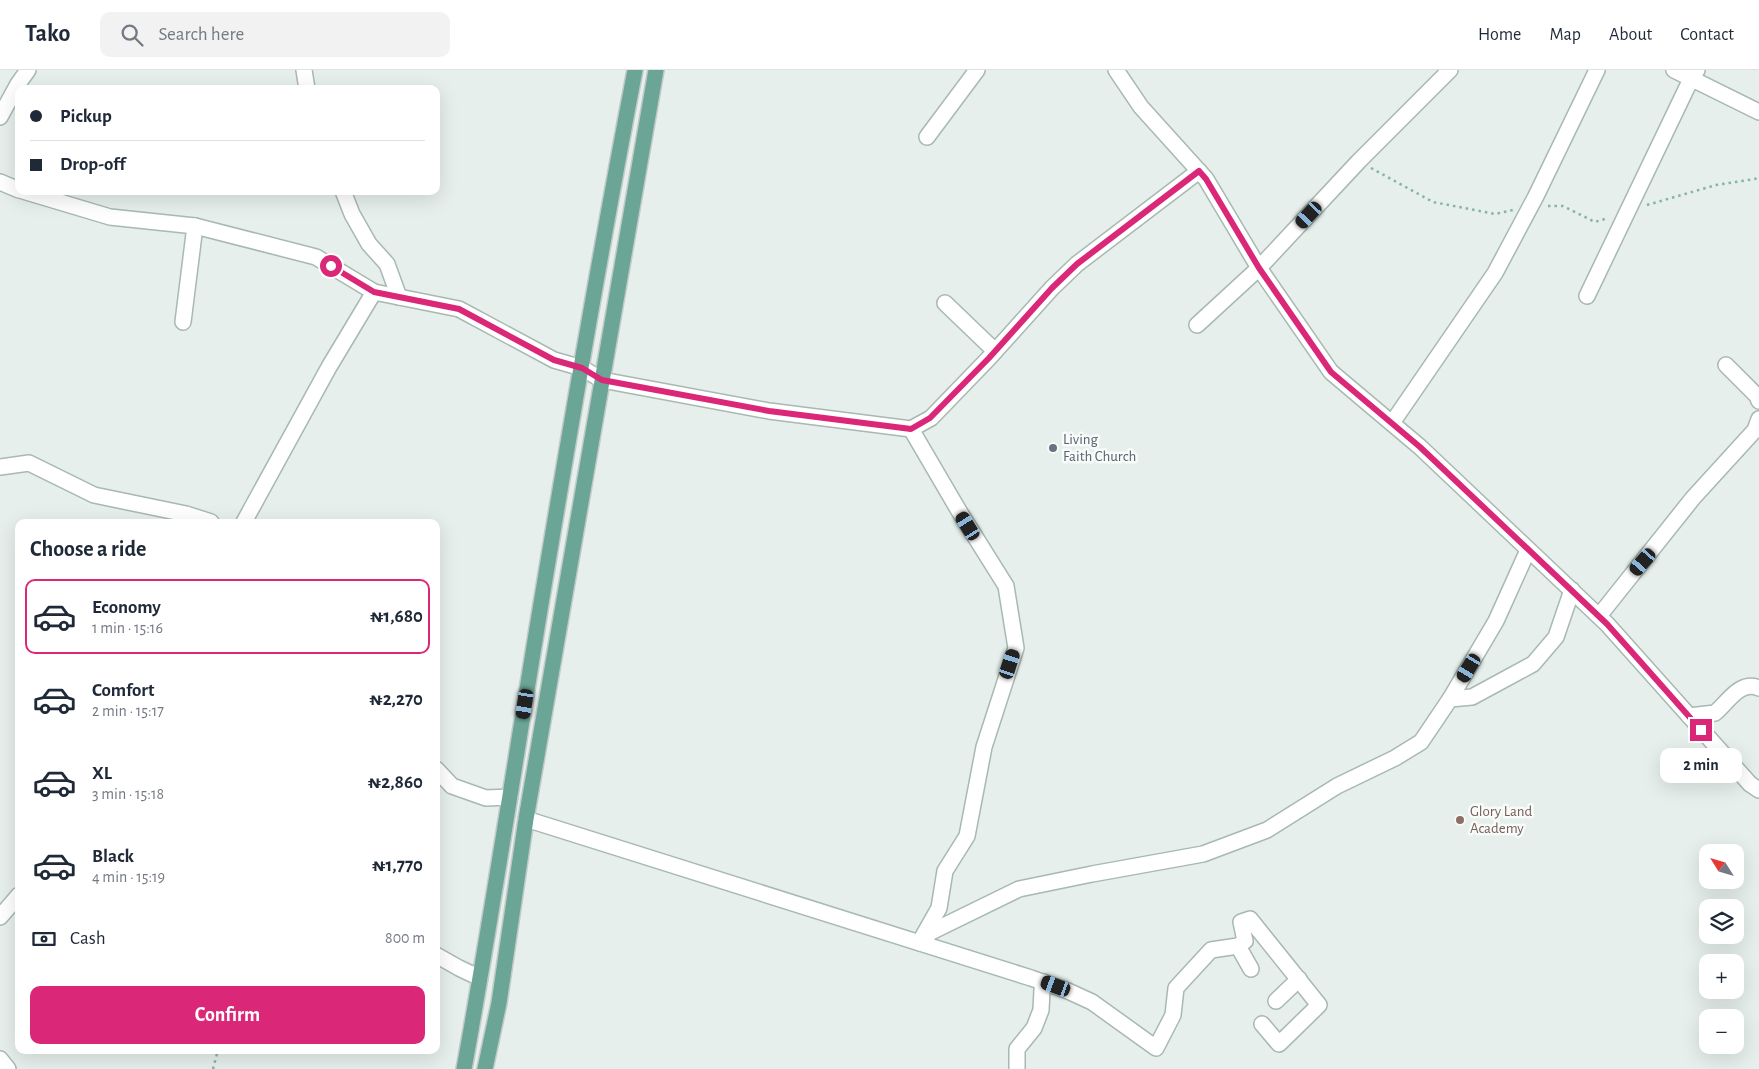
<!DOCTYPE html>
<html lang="en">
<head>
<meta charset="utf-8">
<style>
  :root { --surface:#fff; --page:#f2f2f3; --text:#1f2937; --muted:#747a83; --line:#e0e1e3; --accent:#db2777 }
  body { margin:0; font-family:"Alegreya Sans",sans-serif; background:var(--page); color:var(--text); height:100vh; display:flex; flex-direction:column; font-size:19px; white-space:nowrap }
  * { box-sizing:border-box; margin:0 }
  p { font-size:16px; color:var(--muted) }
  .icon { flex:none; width:28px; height:28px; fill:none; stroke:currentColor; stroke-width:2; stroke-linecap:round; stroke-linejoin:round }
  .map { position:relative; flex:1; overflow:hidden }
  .panel { position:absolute; left:15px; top:449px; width:425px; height:535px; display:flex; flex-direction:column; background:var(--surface); border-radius:10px; box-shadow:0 5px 20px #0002 }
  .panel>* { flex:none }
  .top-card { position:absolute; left:15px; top:15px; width:425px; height:110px; border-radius:10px; box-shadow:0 5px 20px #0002; display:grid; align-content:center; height:110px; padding:0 15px; background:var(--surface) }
  .needle { width:32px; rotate:307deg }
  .controls { position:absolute; left:1699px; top:774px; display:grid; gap:10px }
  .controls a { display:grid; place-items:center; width:45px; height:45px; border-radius:10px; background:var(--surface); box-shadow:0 5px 20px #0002; font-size:25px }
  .end { position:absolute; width:22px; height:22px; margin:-11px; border:6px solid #db2777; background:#fff; box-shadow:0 0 0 2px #fff }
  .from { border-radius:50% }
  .bubble { position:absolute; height:35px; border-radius:10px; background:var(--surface); box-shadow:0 5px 20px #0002; font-size:16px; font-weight:600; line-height:35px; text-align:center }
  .car { position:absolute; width:15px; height:30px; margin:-15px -8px; border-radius:6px; box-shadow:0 0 4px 1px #0007; background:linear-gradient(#222 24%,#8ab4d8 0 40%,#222 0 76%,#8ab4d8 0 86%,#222 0) }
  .top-card b { display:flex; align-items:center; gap:18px; height:48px; font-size:19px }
  .top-card b+b { border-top:1px solid var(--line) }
  .top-card i { width:12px; height:12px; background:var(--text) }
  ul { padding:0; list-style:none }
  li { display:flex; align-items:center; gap:15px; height:75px; margin:0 10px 8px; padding:0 5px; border:2px solid transparent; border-radius:10px }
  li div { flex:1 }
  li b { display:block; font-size:19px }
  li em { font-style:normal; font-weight:600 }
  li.selected { border-color:var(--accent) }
  li>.icon { width:45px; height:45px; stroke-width:1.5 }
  h2 { padding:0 15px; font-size:22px; line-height:60px }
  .pay { display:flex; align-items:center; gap:12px; height:55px; padding:0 15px; font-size:19px }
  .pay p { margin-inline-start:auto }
  .cta { display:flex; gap:10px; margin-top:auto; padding:10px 15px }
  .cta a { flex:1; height:58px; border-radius:10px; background:var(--accent); color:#fff; font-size:20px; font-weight:600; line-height:58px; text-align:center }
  header { display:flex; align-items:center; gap:30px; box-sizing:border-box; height:70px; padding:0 25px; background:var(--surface); border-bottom:1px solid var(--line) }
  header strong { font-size:24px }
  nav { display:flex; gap:28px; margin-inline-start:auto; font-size:18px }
  .search { width:350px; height:45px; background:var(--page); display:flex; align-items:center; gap:12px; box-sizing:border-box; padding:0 18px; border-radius:10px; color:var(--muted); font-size:19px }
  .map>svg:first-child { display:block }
</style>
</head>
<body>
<header>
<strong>Tako</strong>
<div class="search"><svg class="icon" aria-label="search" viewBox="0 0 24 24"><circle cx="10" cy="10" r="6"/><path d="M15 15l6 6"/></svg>Search here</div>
<nav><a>Home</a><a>Map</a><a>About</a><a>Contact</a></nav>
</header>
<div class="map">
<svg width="1759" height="999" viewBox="0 0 1759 999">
  <rect width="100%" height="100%" fill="#e6efeb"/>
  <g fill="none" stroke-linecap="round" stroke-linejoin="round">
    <g stroke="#a8b8b2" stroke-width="18">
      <g id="minor">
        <path d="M 304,0 L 307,19"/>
        <path d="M 1116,0 L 1141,37 L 1206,109 L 1259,198 L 1331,302 L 1420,377 L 1607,554 L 1750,714 L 1759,720"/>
        <path d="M 1674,0 L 1759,42"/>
        <path d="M 0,47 L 18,14 L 28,0"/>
        <path d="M 927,67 L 977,0"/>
        <path d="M 0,112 L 19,120"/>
        <path d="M 23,121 L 110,147 L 195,156 L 316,187 L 374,222"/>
        <path d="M 343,121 L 352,144 L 369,174 L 387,194 L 399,227"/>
        <path d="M 1587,226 L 1691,9 L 1697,0"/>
        <path d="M 945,233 L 995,281"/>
        <path d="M 183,252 L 195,156"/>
        <path d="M 1197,255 L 1259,198 L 1359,91 L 1450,0"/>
        <path d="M 1726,295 L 1757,326 L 1759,331"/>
        <path d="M 1392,353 L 1495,203 L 1536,126 L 1597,0"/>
        <path d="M 911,359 L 959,441 L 1006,516 L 1016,578 L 984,677 L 967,766 L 945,801 L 939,838 L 922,868"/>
        <path d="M 0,397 L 29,393 L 94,425 L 186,444 L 211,452"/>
        <path d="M 244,452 L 329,297 L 374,222 L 459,239 L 554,290 L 582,298 L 602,310 L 769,341 L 911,359 L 931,348 L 989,288 L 1052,218 L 1077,194 L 1199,101"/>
        <path d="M 1599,546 L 1693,428 L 1755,360 L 1759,349"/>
        <path d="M 1450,629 L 1472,627 L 1533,594 L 1556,567 L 1572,520"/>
        <path d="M 1689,646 L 1715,643 C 1728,632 1740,610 1759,618"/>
        <path d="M 436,699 L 452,716 L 486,728 L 510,727"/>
        <path d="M 526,749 L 1031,908 L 1068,921 L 1092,932 L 1156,978 L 1173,945 L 1176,918 L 1211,880 L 1238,876 L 1245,871 L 1241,852 L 1250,849 L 1319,935 L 1279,974 L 1262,954"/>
        <path d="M 0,847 L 19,825"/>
        <path d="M 920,873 L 931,862 L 1019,819 L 1092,804 L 1203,784 L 1267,760 L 1337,716 L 1395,688 L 1421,672 L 1450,629 L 1496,551 L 1528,480"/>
        <path d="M 1238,876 L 1251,899"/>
        <path d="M 436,885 L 459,898 L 480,908"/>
        <path d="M 1276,931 L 1299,909"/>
        <path d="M 0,989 L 8,999"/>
        <path d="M 1017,999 L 1017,979 L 1034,958 L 1041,940 L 1042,920 L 1044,912"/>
      </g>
    </g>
    <g stroke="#c2cac8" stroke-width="18">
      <g id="major">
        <path d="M 464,999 C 495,829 520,657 549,486 C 576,324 604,162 635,0"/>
        <path d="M 485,999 L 499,933 L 526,749 L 656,0"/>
      </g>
    </g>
    <g stroke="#86b3a5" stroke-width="2.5" stroke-dasharray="2.5 4" stroke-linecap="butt">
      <path d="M 1371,98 L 1433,132 L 1495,144 L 1513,140"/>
      <path d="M 1647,135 L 1716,115 L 1755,109 L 1759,107"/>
      <path d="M 1548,136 L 1563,136 L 1595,152 L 1608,148"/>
      <path d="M 213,999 L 218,980"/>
    </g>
    <use href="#minor" stroke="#fff" stroke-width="15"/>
    <use href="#major" stroke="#6aa596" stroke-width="15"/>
  </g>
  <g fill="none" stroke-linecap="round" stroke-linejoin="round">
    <path stroke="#db2777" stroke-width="6" d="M 331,196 L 374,222 L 459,239 L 554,290 L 582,298 L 602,310 L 769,341 L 911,359 L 930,348 L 989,288 L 1052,218 L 1077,194 L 1199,101 L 1206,109 L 1259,198 L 1331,302 L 1420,377 L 1607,554 L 1701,660"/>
  </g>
  <circle fill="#6b7280" stroke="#f7fbf9" stroke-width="2" cx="1053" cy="378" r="5"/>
  <circle fill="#8d6e63" stroke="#f7fbf9" stroke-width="2" cx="1460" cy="750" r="5"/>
  <g text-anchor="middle" stroke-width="5" stroke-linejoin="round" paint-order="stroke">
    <g font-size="15" fill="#5b616d" stroke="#f7fbf9" text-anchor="start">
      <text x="1063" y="374">Living<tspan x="1063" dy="17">Faith Church</tspan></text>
    </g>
    <g font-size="15" fill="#785e54" stroke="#f7fbf9" text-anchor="start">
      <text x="1470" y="746">Glory Land<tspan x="1470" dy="17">Academy</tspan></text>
    </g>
  </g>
</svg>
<div class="controls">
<a><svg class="needle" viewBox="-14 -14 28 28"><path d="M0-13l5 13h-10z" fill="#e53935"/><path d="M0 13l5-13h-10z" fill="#747a83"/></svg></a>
<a><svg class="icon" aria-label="layers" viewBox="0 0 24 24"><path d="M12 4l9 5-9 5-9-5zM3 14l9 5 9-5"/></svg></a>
<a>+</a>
<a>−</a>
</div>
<i class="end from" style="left:331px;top:196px"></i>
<i class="end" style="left:1701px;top:660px"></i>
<div class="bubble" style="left:1660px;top:678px;width:82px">2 min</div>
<i class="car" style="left:1309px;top:145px;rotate:223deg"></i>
<i class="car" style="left:968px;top:456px;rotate:328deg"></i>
<i class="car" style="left:1643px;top:492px;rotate:221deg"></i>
<i class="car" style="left:1010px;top:594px;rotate:18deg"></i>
<i class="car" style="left:1469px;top:598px;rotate:211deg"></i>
<i class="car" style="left:525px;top:634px;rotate:189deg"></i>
<i class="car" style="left:1056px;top:916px;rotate:290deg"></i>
<div class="top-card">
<b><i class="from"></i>Pickup</b>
<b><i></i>Drop-off</b>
</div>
<section class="panel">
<h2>Choose a ride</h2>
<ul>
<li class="selected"><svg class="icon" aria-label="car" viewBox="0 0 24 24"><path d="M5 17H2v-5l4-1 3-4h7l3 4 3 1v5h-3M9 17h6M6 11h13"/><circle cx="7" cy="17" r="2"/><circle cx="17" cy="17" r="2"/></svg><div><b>Economy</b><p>1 min · 15:16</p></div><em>₦1,680</em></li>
<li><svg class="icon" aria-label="car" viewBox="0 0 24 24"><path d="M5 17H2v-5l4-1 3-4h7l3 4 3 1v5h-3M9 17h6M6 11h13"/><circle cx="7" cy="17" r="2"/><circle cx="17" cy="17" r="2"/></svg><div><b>Comfort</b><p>2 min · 15:17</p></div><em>₦2,270</em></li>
<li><svg class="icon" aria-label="car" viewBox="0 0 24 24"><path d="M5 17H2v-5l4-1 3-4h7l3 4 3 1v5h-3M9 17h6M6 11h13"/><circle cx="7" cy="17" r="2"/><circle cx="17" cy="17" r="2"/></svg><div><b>XL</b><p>3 min · 15:18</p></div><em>₦2,860</em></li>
<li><svg class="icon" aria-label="car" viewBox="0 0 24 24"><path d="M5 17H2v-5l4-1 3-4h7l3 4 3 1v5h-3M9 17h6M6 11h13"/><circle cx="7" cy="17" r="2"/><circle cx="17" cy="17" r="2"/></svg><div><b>Black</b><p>4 min · 15:19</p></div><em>₦1,770</em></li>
</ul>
<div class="pay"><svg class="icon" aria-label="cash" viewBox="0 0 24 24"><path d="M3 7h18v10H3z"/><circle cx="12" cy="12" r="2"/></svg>Cash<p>800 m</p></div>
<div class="cta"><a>Confirm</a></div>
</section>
</div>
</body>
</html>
